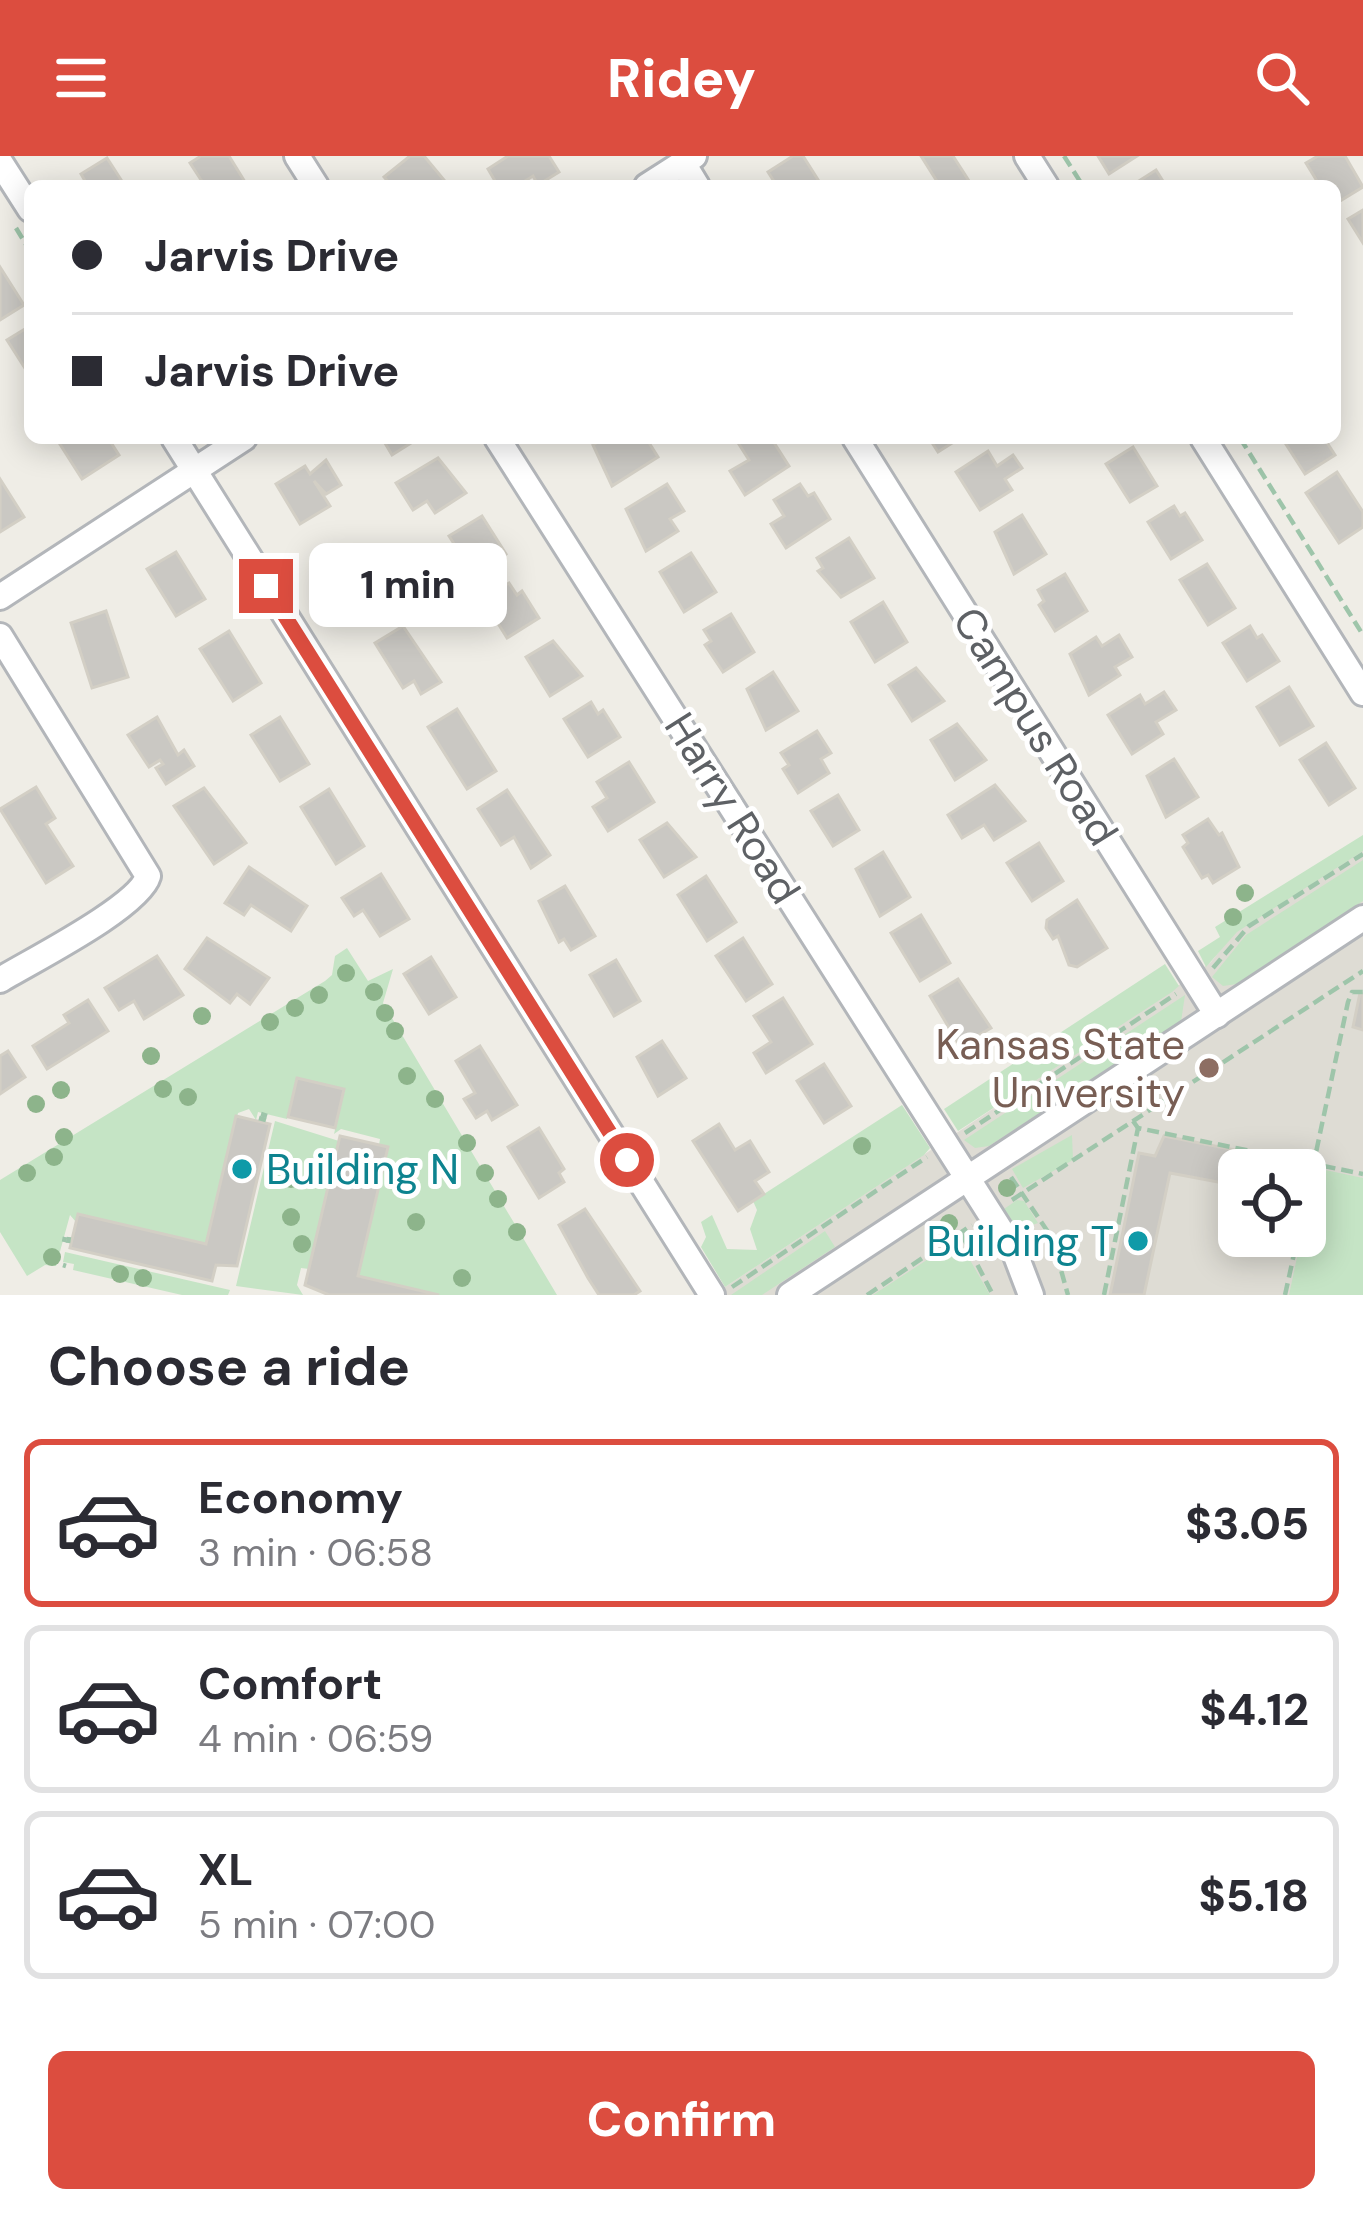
<!DOCTYPE html>
<html lang="en">
<head>
<meta charset="utf-8">
<style>
  :root { --surface:#fff; --page:#f7f7f7; --text:#2b2b33; --muted:#7c7c81; --line:#e1e1e2; --accent:#dc4d3f }
  body { margin:0; font-family:"DM Sans",sans-serif; background:var(--page); color:var(--text); height:100vh; display:flex; flex-direction:column; font-size:45px; white-space:nowrap }
  * { box-sizing:border-box; margin:0 }
  p { font-size:39px; color:var(--muted) }
  .icon { flex:none; width:66px; height:66px; fill:none; stroke:currentColor; stroke-width:2; stroke-linecap:round; stroke-linejoin:round }
  .map { position:relative; height:1139px; overflow:hidden }
  .side { display:flex; flex-direction:column; background:var(--surface); flex:1 }
  .side>* { flex:none }
  .hud { position:absolute; left:24px; top:24px; width:1317px; height:264px; border-radius:18px; box-shadow:0 6px 30px #0003; display:grid; align-content:center; height:264px; padding:0 48px; background:var(--surface) }
  .controls { position:absolute; left:1218px; top:993px; display:grid; gap:24px }
  .controls a { display:grid; place-items:center; width:108px; height:108px; border-radius:18px; background:var(--surface); box-shadow:0 6px 30px #0003; font-size:60px }
  .end { position:absolute; width:54px; height:54px; margin:-27px; border:15px solid #dc4d3f; background:#fff; box-shadow:0 0 0 6px #fff }
  .from { border-radius:50% }
  .bubble { position:absolute; height:84px; border-radius:18px; background:var(--surface); box-shadow:0 6px 30px #0003; font-size:39px; font-weight:800; line-height:84px; text-align:center }
  .hud b { display:flex; align-items:center; gap:42px; height:114px; font-size:45px }
  .hud b+b { border-top:3px solid var(--line) }
  .hud i { width:30px; height:30px; background:var(--text) }
  ul { padding:0; list-style:none }
  li { display:flex; align-items:center; gap:36px; height:168px; margin:0 24px 18px; padding:0 24px; border:6px solid var(--line); border-radius:18px }
  li div { flex:1 }
  li b { display:block; font-size:45px }
  li em { font-style:normal; font-weight:800 }
  li.selected { border-color:var(--accent) }
  li>.icon { width:108px; height:108px; stroke-width:1.5 }
  h2 { padding:0 48px; font-size:54px; line-height:144px }
  .cta { display:flex; gap:24px; margin-top:auto; padding:24px 48px }
  .cta a { flex:1; height:138px; border-radius:18px; background:var(--accent); color:#fff; font-size:48px; font-weight:800; line-height:138px; text-align:center }
  header { display:flex; justify-content:space-between; align-items:center; height:156px; padding:0 48px; background:var(--accent); color:#fff; font-size:54px; font-weight:800 }
  .map>svg:first-child { display:block }
</style>
</head>
<body>
<header><svg class="icon" aria-label="menu" viewBox="0 0 24 24"><path d="M4 6h16M4 12h16M4 18h16"/></svg>Ridey<svg class="icon" aria-label="search" viewBox="0 0 24 24"><circle cx="10" cy="10" r="6"/><path d="M15 15l6 6"/></svg></header>
<div class="map">
<svg width="1363" height="1139" viewBox="0 0 1363 1139">
  <rect width="100%" height="100%" fill="#efede6"/>
  <path fill="#dedcd4" fill-rule="evenodd" d="M 1363,694 L 1363,1139 L 713,1139 L 1185,825 L 1211,806 L 1234,777 ZM 1239,1014 L 1305,1014 L 1305,1080 L 1239,1080 Z"/>
  <g fill="#c5e4c5">
    <path d="M 1363,679 L 1363,695 L 1237,776 L 1206,811 L 1198,795 L 1220,781 L 1215,771 Z"/>
    <path d="M 1363,704 L 1363,745 L 1237,828 L 1223,830 L 1212,821 L 1246,779 Z"/>
    <path d="M 347,792 L 368,825 L 393,813 L 383,847 L 557,1139 L 439,1139 L 358,1120 L 380,983 L 341,973 L 334,978 L 344,934 L 298,922 L 287,963 L 258,956 L 256,964 L 249,953 L 238,957 L 206,1088 L 79,1058 L 76,1066 L 70,1059 L 56,1110 L 45,1109 L 27,1120 L 0,1076 L 0,1024 L 325,825 L 332,819 L 335,800 Z"/>
    <path d="M 1165,808 L 1179,830 L 1172,836 L 958,975 L 944,953 Z"/>
    <path d="M 1185,839 L 1181,866 L 989,990 L 975,992 L 964,984 Z"/>
    <path d="M 902,949 L 930,992 L 924,999 L 725,1131 L 701,1091 L 706,1081 L 701,1066 L 712,1059 L 727,1093 L 757,1094 L 750,1073 L 757,1054 L 753,1045 Z"/>
    <path d="M 275,965 L 339,985 L 309,1113 L 301,1112 L 297,1129 L 303,1139 L 236,1130 Z"/>
    <path d="M 1072,979 L 1073,1004 L 1023,1032 L 1012,1013 Z"/>
    <path d="M 1316,1012 L 1363,1022 L 1363,1139 L 1289,1139 Z"/>
    <path d="M 1017,1044 L 1024,1045 L 1038,1067 L 1018,1074 L 1004,1053 Z"/>
    <path d="M 825,1075 L 835,1091 L 762,1139 L 731,1139 Z"/>
    <path d="M 958,1083 L 990,1139 L 873,1139 L 956,1085 Z"/>
    <path d="M 65,1096 L 230,1134 L 228,1139 L 182,1139 L 73,1114 L 74,1108 L 63,1106 Z"/>
  </g>
  <g fill="#cac8c3" stroke="#d3cfc5" stroke-width="3">
    <path d="M 201,0 L 229,0 L 245,26 L 205,30 L 190,7 Z"/>
    <path d="M 410,0 L 424,0 L 449,30 L 392,30 L 384,21 Z"/>
    <path d="M 508,0 L 549,0 L 559,16 L 538,29 L 533,20 L 517,30 L 498,30 L 488,13 Z"/>
    <path d="M 793,0 L 803,0 L 822,30 L 777,30 L 768,16 Z"/>
    <path d="M 921,0 L 953,0 L 969,25 L 940,30 Z"/>
    <path d="M 1098,0 L 1137,0 L 1109,18 Z"/>
    <path d="M 1318,0 L 1345,0 L 1363,31 L 1335,48 L 1335,30 L 1320,30 L 1306,7 Z"/>
    <path d="M 107,2 L 125,30 L 88,30 L 81,18 Z"/>
    <path d="M 1156,14 L 1166,30 L 1131,30 Z"/>
    <path d="M 1363,54 L 1363,87 L 1348,63 Z"/>
    <path d="M 0,111 L 24,149 L 0,164 Z"/>
    <path d="M 30,170 L 30,220 L 7,184 Z"/>
    <path d="M 56,282 L 108,282 L 119,299 L 82,323 Z"/>
    <path d="M 382,282 L 419,282 L 392,299 Z"/>
    <path d="M 604,282 L 646,282 L 658,301 L 612,330 L 593,289 Z"/>
    <path d="M 735,282 L 771,282 L 789,310 L 745,339 L 730,315 L 749,304 Z"/>
    <path d="M 929,282 L 960,282 L 938,296 Z"/>
    <path d="M 1282,282 L 1324,282 L 1335,299 L 1305,318 Z"/>
    <path d="M 1133,291 L 1157,330 L 1130,346 L 1106,308 Z"/>
    <path d="M 988,295 L 997,310 L 1013,299 L 1022,312 L 1005,323 L 1012,334 L 980,354 L 956,316 Z"/>
    <path d="M 438,302 L 466,337 L 435,357 L 427,345 L 413,354 L 396,327 Z"/>
    <path d="M 326,304 L 341,329 L 326,338 L 314,325 L 330,350 L 300,368 L 276,328 L 305,310 L 310,318 Z"/>
    <path d="M 1337,316 L 1363,356 L 1363,371 L 1339,387 L 1306,337 Z"/>
    <path d="M 0,323 L 24,361 L 0,376 Z"/>
    <path d="M 667,328 L 684,355 L 670,363 L 678,375 L 646,395 L 626,353 Z"/>
    <path d="M 800,328 L 808,340 L 814,337 L 830,363 L 786,392 L 771,368 L 784,360 L 774,344 Z"/>
    <path d="M 1174,350 L 1180,360 L 1185,357 L 1202,384 L 1171,403 L 1148,366 Z"/>
    <path d="M 1022,359 L 1046,398 L 1014,418 L 995,376 Z"/>
    <path d="M 482,360 L 506,398 L 473,419 L 466,407 L 454,414 L 446,401 L 458,394 L 449,380 Z"/>
    <path d="M 849,382 L 874,422 L 841,441 L 818,415 L 823,412 L 817,402 Z"/>
    <path d="M 360,392 L 391,444 L 359,463 L 328,412 Z"/>
    <path d="M 176,396 L 205,443 L 176,460 L 147,413 Z"/>
    <path d="M 691,397 L 716,436 L 684,456 L 660,416 Z"/>
    <path d="M 1207,408 L 1235,452 L 1208,469 L 1180,424 Z"/>
    <path d="M 1065,418 L 1087,455 L 1055,475 L 1039,449 L 1044,445 L 1038,434 Z"/>
    <path d="M 509,427 L 517,439 L 522,435 L 539,462 L 507,482 L 483,443 Z"/>
    <path d="M 883,446 L 907,486 L 875,506 L 851,466 Z"/>
    <path d="M 106,455 L 128,521 L 92,532 L 71,467 Z"/>
    <path d="M 731,458 L 754,496 L 723,516 L 705,489 L 711,485 L 704,474 Z"/>
    <path d="M 403,470 L 441,526 L 421,538 L 414,525 L 403,532 L 375,487 Z"/>
    <path d="M 1250,470 L 1257,482 L 1262,479 L 1279,505 L 1247,525 L 1223,487 Z"/>
    <path d="M 229,475 L 261,527 L 233,545 L 200,493 Z"/>
    <path d="M 1119,479 L 1132,501 L 1115,511 L 1120,519 L 1089,539 L 1070,498 L 1096,481 L 1102,490 Z"/>
    <path d="M 553,485 L 582,520 L 550,540 L 526,501 Z"/>
    <path d="M 916,512 L 944,545 L 912,565 L 889,529 Z"/>
    <path d="M 773,516 L 798,555 L 766,574 L 747,533 Z"/>
    <path d="M 1289,531 L 1313,570 L 1280,589 L 1257,551 Z"/>
    <path d="M 1164,536 L 1176,554 L 1156,566 L 1163,578 L 1132,598 L 1108,559 L 1140,539 L 1145,548 Z"/>
    <path d="M 591,546 L 598,558 L 603,554 L 620,581 L 588,601 L 564,563 Z"/>
    <path d="M 457,553 L 496,615 L 467,633 L 428,571 Z"/>
    <path d="M 157,561 L 178,599 L 184,594 L 194,610 L 166,628 L 156,612 L 163,608 L 160,604 L 149,611 L 128,579 Z"/>
    <path d="M 280,561 L 309,608 L 280,625 L 251,579 Z"/>
    <path d="M 957,568 L 986,604 L 955,624 L 931,584 Z"/>
    <path d="M 817,575 L 831,597 L 821,603 L 829,617 L 798,637 L 783,613 L 789,609 L 781,597 Z"/>
    <path d="M 1326,587 L 1355,632 L 1329,649 L 1300,604 Z"/>
    <path d="M 1174,603 L 1198,641 L 1166,661 L 1147,620 Z"/>
    <path d="M 629,606 L 654,646 L 608,675 L 593,651 L 607,642 L 597,626 Z"/>
    <path d="M 995,629 L 1025,665 L 994,684 L 984,669 L 962,682 L 948,659 Z"/>
    <path d="M 36,631 L 55,662 L 46,668 L 73,710 L 46,727 L 0,653 Z"/>
    <path d="M 204,632 L 246,687 L 214,708 L 174,650 Z"/>
    <path d="M 329,633 L 364,690 L 336,708 L 301,651 Z"/>
    <path d="M 507,634 L 550,699 L 531,712 L 514,681 L 501,689 L 478,653 Z"/>
    <path d="M 838,639 L 859,674 L 833,690 L 811,655 Z"/>
    <path d="M 1208,663 L 1219,679 L 1222,677 L 1239,711 L 1213,727 L 1208,719 L 1202,722 L 1183,691 L 1188,687 L 1183,679 Z"/>
    <path d="M 667,667 L 696,701 L 664,721 L 640,684 Z"/>
    <path d="M 1039,687 L 1063,725 L 1032,745 L 1007,707 Z"/>
    <path d="M 883,696 L 910,741 L 880,760 L 856,713 Z"/>
    <path d="M 249,711 L 307,750 L 291,775 L 251,749 L 244,759 L 225,747 Z"/>
    <path d="M 381,718 L 409,763 L 380,780 L 363,754 L 354,760 L 342,742 Z"/>
    <path d="M 706,720 L 736,766 L 707,785 L 678,739 Z"/>
    <path d="M 565,730 L 595,780 L 571,794 L 564,783 L 559,786 L 539,745 Z"/>
    <path d="M 1077,744 L 1107,792 L 1077,811 L 1069,809 L 1058,780 L 1053,783 L 1046,772 L 1047,764 Z"/>
    <path d="M 921,759 L 950,807 L 920,825 L 891,777 Z"/>
    <path d="M 207,782 L 269,822 L 250,848 L 237,838 L 230,847 L 185,813 Z"/>
    <path d="M 743,782 L 772,828 L 746,845 L 716,800 Z"/>
    <path d="M 157,800 L 183,839 L 144,863 L 134,845 L 119,854 L 105,832 Z"/>
    <path d="M 431,801 L 456,841 L 429,858 L 404,818 Z"/>
    <path d="M 616,804 L 640,845 L 614,860 L 590,819 Z"/>
    <path d="M 958,823 L 991,872 L 960,890 L 930,840 Z"/>
    <path d="M 1360,837 L 1363,838 L 1363,874 L 1353,871 Z"/>
    <path d="M 783,842 L 812,888 L 766,917 L 754,897 L 771,886 L 754,860 Z"/>
    <path d="M 88,844 L 108,875 L 47,913 L 33,890 L 69,867 L 64,859 Z"/>
    <path d="M 662,885 L 686,922 L 658,940 L 637,901 Z"/>
    <path d="M 480,890 L 517,949 L 492,964 L 487,955 L 476,962 L 464,943 L 475,937 L 456,905 Z"/>
    <path d="M 8,895 L 25,921 L 0,938 L 0,900 Z"/>
    <path d="M 824,908 L 851,950 L 824,967 L 797,925 Z"/>
    <path d="M 297,922 L 344,933 L 335,972 L 288,961 Z"/>
    <path d="M 236,960 L 270,968 L 237,1110 L 216,1109 L 212,1125 L 70,1092 L 78,1058 L 206,1088 Z"/>
    <path d="M 719,968 L 735,994 L 750,985 L 769,1016 L 755,1025 L 764,1038 L 738,1055 L 693,985 Z"/>
    <path d="M 539,972 L 564,1013 L 559,1017 L 564,1026 L 539,1042 L 508,991 Z"/>
    <path d="M 340,980 L 388,991 L 358,1120 L 439,1139 L 329,1139 L 305,1129 Z"/>
    <path d="M 1164,980 L 1306,1008 L 1304,1014 L 1239,1014 L 1239,1030 L 1170,1017 L 1144,1139 L 1110,1139 L 1139,997 L 1155,1000 Z"/>
    <path d="M 585,1053 L 640,1135 L 634,1139 L 599,1139 L 588,1122 L 559,1069 Z"/>
  </g>
  <g fill="none" stroke-linecap="round" stroke-linejoin="round">
    <g stroke="#b3b6ba" stroke-width="30">
      <g id="street">
        <path d="M 297,0 L 316,30"/>
        <path d="M 1027,0 L 1046,30"/>
        <path d="M 0,6 L 30,53"/>
        <path d="M 683,7 L 697,30"/>
        <path d="M 647,30 L 694,0"/>
        <path d="M 174,282 L 712,1139"/>
        <path d="M 497,282 L 1015,1097 L 1031,1139"/>
        <path d="M 855,282 L 1217,859"/>
        <path d="M 1203,282 L 1363,537"/>
        <path d="M 0,441 L 244,282"/>
        <path d="M 0,480 L 148,720 C 139,751 31,805 0,824"/>
        <path d="M 790,1139 L 1363,762"/>
      </g>
    </g>
    <g stroke="#9ec5aa" stroke-width="4.5" stroke-dasharray="12 6" stroke-linecap="butt">
      <path d="M 1064,0 L 1083,30"/>
      <path d="M 16,72 L 30,95"/>
      <path d="M 1240,282 L 1363,479"/>
      <path d="M 1213,812 L 1249,770 L 1363,698"/>
      <path d="M 261,958 L 267,960"/>
      <path d="M 259,962 L 266,964"/>
      <path d="M 1133,965 L 1138,972 L 1363,1018"/>
      <path d="M 965,977 L 1176,838"/>
      <path d="M 1011,1021 L 1052,1082 L 1068,1139"/>
      <path d="M 1012,1044 L 1363,815"/>
      <path d="M 1305,1048 L 1348,846 L 1352,836 L 1363,836"/>
      <path d="M 961,1077 L 993,1139"/>
      <path d="M 64,1086 L 65,1081"/>
      <path d="M 68,1087 L 69,1081"/>
      <path d="M 63,1109 L 66,1110"/>
      <path d="M 732,1131 L 927,1001"/>
      <path d="M 867,1139 L 972,1069"/>
      <path d="M 1104,1139 L 1138,972"/>
      <path d="M 1285,1139 L 1298,1080"/>
    </g>
    <use href="#street" stroke="#fff" stroke-width="24"/>
  </g>
  <g fill="#8db48b">
    <circle cx="1245" cy="737" r="9"/>
    <circle cx="1233" cy="761" r="9"/>
    <circle cx="346" cy="817" r="9"/>
    <circle cx="374" cy="836" r="9"/>
    <circle cx="319" cy="839" r="9"/>
    <circle cx="295" cy="852" r="9"/>
    <circle cx="385" cy="857" r="9"/>
    <circle cx="202" cy="860" r="9"/>
    <circle cx="270" cy="866" r="9"/>
    <circle cx="395" cy="875" r="9"/>
    <circle cx="151" cy="900" r="9"/>
    <circle cx="407" cy="920" r="9"/>
    <circle cx="163" cy="933" r="9"/>
    <circle cx="61" cy="934" r="9"/>
    <circle cx="188" cy="941" r="9"/>
    <circle cx="435" cy="943" r="9"/>
    <circle cx="36" cy="948" r="9"/>
    <circle cx="64" cy="981" r="9"/>
    <circle cx="467" cy="987" r="9"/>
    <circle cx="862" cy="990" r="9"/>
    <circle cx="54" cy="1001" r="9"/>
    <circle cx="27" cy="1017" r="9"/>
    <circle cx="485" cy="1017" r="9"/>
    <circle cx="291" cy="1023" r="9"/>
    <circle cx="1007" cy="1032" r="9"/>
    <circle cx="498" cy="1043" r="9"/>
    <circle cx="291" cy="1061" r="9"/>
    <circle cx="416" cy="1066" r="9"/>
    <circle cx="949" cy="1067" r="9"/>
    <circle cx="517" cy="1076" r="9"/>
    <circle cx="984" cy="1087" r="9"/>
    <circle cx="302" cy="1088" r="9"/>
    <circle cx="52" cy="1101" r="9"/>
    <circle cx="120" cy="1118" r="9"/>
    <circle cx="143" cy="1122" r="9"/>
    <circle cx="462" cy="1122" r="9"/>
  </g>
  <g fill="none" stroke-linecap="round" stroke-linejoin="round">
    <path stroke="#dc4d3f" stroke-width="15" d="M 266,430 L 627,1004"/>
  </g>
  <circle fill="#8d6e63" stroke="#fff" stroke-width="4.5" cx="1209" cy="912" r="12"/>
  <g fill="#0f9aa8" stroke="#fff" stroke-width="4.5">
    <circle cx="242" cy="1013" r="12"/>
    <circle cx="1138" cy="1085" r="12"/>
  </g>
  <g text-anchor="middle" stroke-width="10" stroke-linejoin="round" paint-order="stroke">
    <g font-size="42" fill="#5e6165" stroke="#fff">
      <text transform="translate(1036 570) rotate(58)" y="15">Campus Road</text>
      <text transform="translate(733 652) rotate(58)" y="15">Harry Road</text>
    </g>
    <g font-size="42" fill="#785e54" stroke="#fff" text-anchor="end">
      <text x="1185" y="903">Kansas State<tspan x="1185" dy="48">University</tspan></text>
    </g>
    <g font-size="42" fill="#0d838f" stroke="#fff" text-anchor="start">
      <text x="266" y="1028">Building N</text>
      <text x="1114" y="1100" text-anchor="end">Building T</text>
    </g>
  </g>
</svg>
<div class="controls">
<a><svg class="icon" aria-label="locate" viewBox="0 0 24 24"><circle cx="12" cy="12" r="6"/><path d="M12 2v4M12 18v4M2 12h4M18 12h4"/></svg></a>
</div>
<i class="end from" style="left:627px;top:1004px"></i>
<i class="end" style="left:266px;top:430px"></i>
<div class="bubble" style="left:309px;top:387px;width:198px">1 min</div>
<div class="hud">
<b><i class="from"></i>Jarvis Drive</b>
<b><i></i>Jarvis Drive</b>
</div>
</div>
<section class="side">
<h2>Choose a ride</h2>
<ul>
<li class="selected"><svg class="icon" aria-label="car" viewBox="0 0 24 24"><path d="M5 17H2v-5l4-1 3-4h7l3 4 3 1v5h-3M9 17h6M6 11h13"/><circle cx="7" cy="17" r="2"/><circle cx="17" cy="17" r="2"/></svg><div><b>Economy</b><p>3 min · 06:58</p></div><em>$3.05</em></li>
<li><svg class="icon" aria-label="car" viewBox="0 0 24 24"><path d="M5 17H2v-5l4-1 3-4h7l3 4 3 1v5h-3M9 17h6M6 11h13"/><circle cx="7" cy="17" r="2"/><circle cx="17" cy="17" r="2"/></svg><div><b>Comfort</b><p>4 min · 06:59</p></div><em>$4.12</em></li>
<li><svg class="icon" aria-label="car" viewBox="0 0 24 24"><path d="M5 17H2v-5l4-1 3-4h7l3 4 3 1v5h-3M9 17h6M6 11h13"/><circle cx="7" cy="17" r="2"/><circle cx="17" cy="17" r="2"/></svg><div><b>XL</b><p>5 min · 07:00</p></div><em>$5.18</em></li>
</ul>
<div class="cta"><a>Confirm</a></div>
</section>
</body>
</html>
